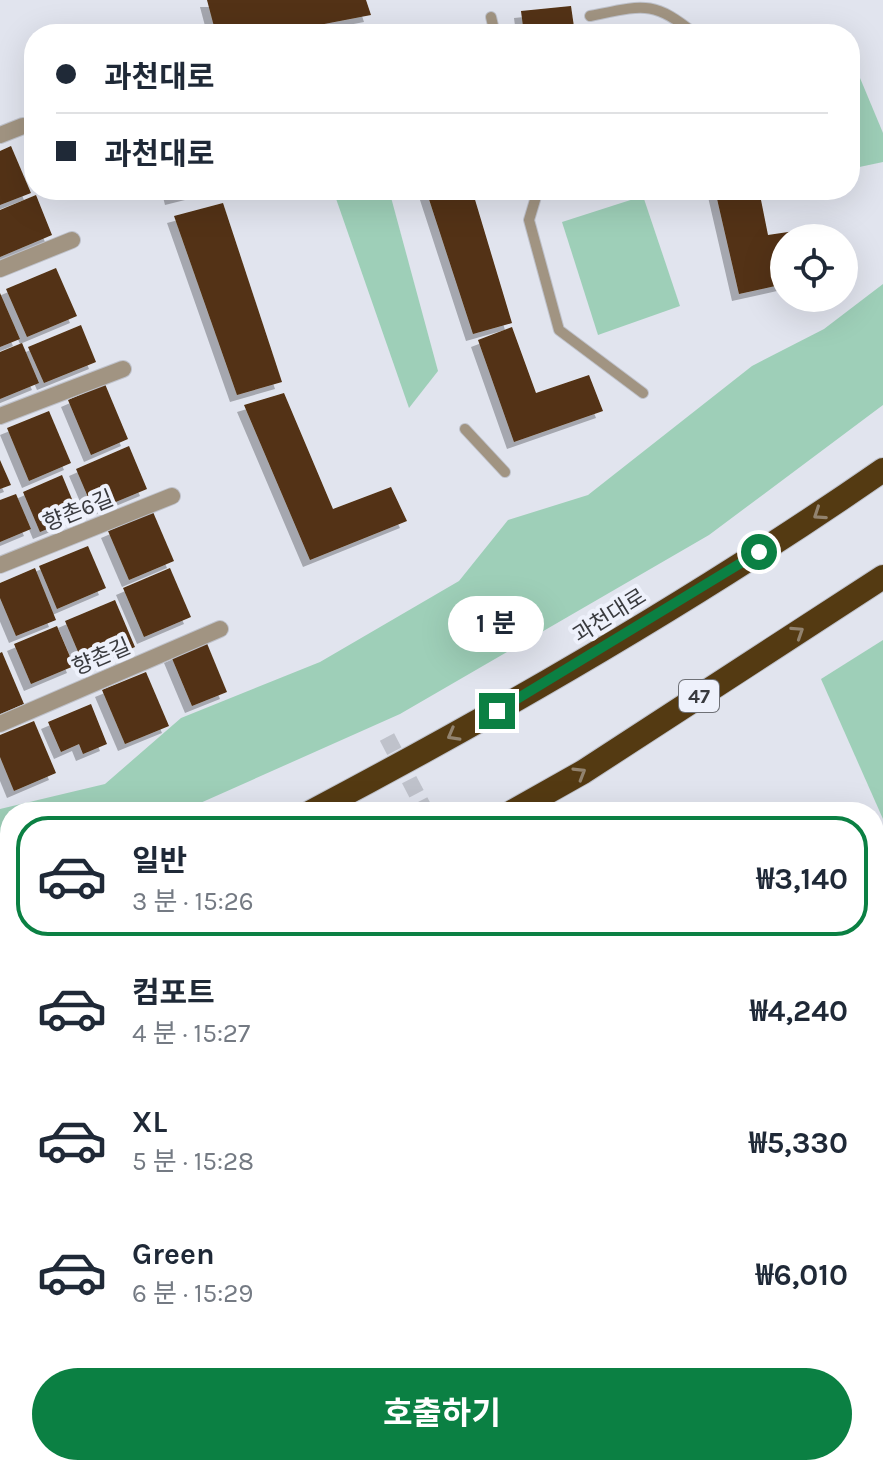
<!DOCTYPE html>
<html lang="ko">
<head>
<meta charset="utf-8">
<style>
  :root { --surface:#fff; --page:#f6f6f7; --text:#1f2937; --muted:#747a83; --line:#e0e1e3; --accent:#0b8043 }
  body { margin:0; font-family:Karla,"Noto Sans KR",sans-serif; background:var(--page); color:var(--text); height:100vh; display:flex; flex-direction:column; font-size:30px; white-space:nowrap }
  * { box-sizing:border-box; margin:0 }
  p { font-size:26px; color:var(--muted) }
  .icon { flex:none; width:44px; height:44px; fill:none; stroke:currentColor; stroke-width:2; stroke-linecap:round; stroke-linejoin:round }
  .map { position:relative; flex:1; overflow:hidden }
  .panel { position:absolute; left:0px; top:802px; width:884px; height:674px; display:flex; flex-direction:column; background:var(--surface); border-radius:32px 32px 0 0; box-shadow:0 8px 32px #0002 }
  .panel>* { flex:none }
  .top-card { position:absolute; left:24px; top:24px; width:836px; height:176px; border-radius:32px; box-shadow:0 8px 32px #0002; display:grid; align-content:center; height:176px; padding:0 32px; background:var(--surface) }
  .buttons { position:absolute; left:770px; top:224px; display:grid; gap:16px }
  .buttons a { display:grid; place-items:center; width:88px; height:88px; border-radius:50%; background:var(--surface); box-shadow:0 8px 32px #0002; font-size:40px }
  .end { position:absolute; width:36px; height:36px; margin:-18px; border:10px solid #0b8043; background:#fff; box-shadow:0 0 0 4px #fff }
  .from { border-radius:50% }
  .bubble { position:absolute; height:56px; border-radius:28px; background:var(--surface); box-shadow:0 8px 32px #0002; font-size:26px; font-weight:700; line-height:56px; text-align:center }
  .top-card b { display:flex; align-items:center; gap:28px; height:76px; font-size:30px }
  .top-card b+b { border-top:2px solid var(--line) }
  .top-card i { width:20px; height:20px; background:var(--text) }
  ul { padding:14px 0 0; list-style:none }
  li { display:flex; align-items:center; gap:24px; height:120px; margin:0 16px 12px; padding:0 16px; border:4px solid transparent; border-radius:32px }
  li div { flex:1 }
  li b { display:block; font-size:30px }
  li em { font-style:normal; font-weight:700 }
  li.active { border-color:var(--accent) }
  li>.icon { width:72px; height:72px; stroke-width:1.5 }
  .button { display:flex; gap:16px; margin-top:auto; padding:16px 32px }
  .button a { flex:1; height:92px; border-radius:48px; background:var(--accent); color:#fff; font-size:32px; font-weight:700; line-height:92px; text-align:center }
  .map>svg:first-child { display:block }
</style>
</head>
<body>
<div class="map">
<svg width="883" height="1475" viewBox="0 0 883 1475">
  <defs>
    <filter id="shadow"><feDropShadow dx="-7" dy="7" stdDeviation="0" flood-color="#0004"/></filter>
  </defs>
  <rect width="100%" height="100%" fill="#e1e4ee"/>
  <g fill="#9ecfb8">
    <path d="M 850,54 L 883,133 L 883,162 L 850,169 Z"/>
    <path d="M 333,190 L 389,190 L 438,371 L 409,408 Z"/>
    <path d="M 643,196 L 680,306 L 598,335 L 562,222 Z"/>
    <path d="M 883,284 L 883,405 L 709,535 L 400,714 L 180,812 L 10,812 L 10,887 L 0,892 L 0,809 L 105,784 L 181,718 L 320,662 L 459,581 L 508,520 L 588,495 L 752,366 L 824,329 Z"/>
    <path d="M 883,640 L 883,819 L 821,679 Z"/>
    <path d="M 883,1288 L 883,1475 L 274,1475 L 293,1466 L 874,1466 L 874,1292 Z"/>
  </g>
  <g fill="#523112" filter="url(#shadow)">
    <path d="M 207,0 L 366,0 L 371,15 L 272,34 L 216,34 Z"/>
    <path d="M 571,6 L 575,34 L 524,34 L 521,11 Z"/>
    <path d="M 11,146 L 31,193 L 0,205 L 0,151 Z"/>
    <path d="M 170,190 L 200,190 L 200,191 L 172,198 Z"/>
    <path d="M 426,190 L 480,190 L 473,193 L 512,323 L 473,334 Z"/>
    <path d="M 715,190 L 759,190 L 768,235 L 815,228 L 817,238 L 784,238 L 784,284 L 739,294 Z"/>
    <path d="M 36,195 L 52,235 L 0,257 L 0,210 Z"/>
    <path d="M 223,203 L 282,382 L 237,395 L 174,216 Z"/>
    <path d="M 56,268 L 77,316 L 27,337 L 6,289 Z"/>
    <path d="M 0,293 L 20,339 L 0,347 Z"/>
    <path d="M 81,325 L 96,362 L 44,383 L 28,347 Z"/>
    <path d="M 512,327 L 536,393 L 589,375 L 603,411 L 514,442 L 478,340 Z"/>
    <path d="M 22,343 L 39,383 L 0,399 L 0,352 Z"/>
    <path d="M 105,384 L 128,439 L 91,455 L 68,400 Z"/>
    <path d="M 284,393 L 333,509 L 391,487 L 407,521 L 310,560 L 244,405 Z"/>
    <path d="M 49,411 L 71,463 L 29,481 L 7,428 Z"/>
    <path d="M 129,446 L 147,489 L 94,511 L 76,469 Z"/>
    <path d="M 0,460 L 11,485 L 0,489 Z"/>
    <path d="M 62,475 L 79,516 L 40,532 L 23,492 Z"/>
    <path d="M 16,494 L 31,529 L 0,542 L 0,500 Z"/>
    <path d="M 153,512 L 174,561 L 129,580 L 108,531 Z"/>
    <path d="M 88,546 L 106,588 L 57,609 L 39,566 Z"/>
    <path d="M 35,568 L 56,620 L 16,636 L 0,598 L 0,583 Z"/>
    <path d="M 170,568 L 191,617 L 144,637 L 123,588 Z"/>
    <path d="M 115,600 L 135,647 L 85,668 L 65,621 Z"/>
    <path d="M 57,626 L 74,666 L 31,684 L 14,644 Z"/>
    <path d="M 206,641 L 227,692 L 192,706 L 171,656 Z"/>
    <path d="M 2,652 L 24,704 L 0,714 L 0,653 Z"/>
    <path d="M 146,672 L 169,726 L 125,744 L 102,690 Z"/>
    <path d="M 91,704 L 107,744 L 83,754 L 79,744 L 61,752 L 48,722 Z"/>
    <path d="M 34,721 L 56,773 L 14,791 L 0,757 L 0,735 Z"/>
  </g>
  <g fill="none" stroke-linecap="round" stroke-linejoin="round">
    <path stroke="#bfc2cb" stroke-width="16" stroke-dasharray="16 8" stroke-linecap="butt" d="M 387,737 L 426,812"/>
    <g stroke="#bfc2cb" stroke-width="12">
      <g id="lane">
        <path d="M 590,16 C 644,5 653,0 695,34"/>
        <path d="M 491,17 L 495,34"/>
        <path d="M 538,190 L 529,220 L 559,330 L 643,393"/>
        <path d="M 465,429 L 505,472"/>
      </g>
    </g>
    <g stroke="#bfc2cb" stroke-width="18">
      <g id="street">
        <path d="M 0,135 L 23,126"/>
        <path d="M 0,269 L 72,240"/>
        <path d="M 0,416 L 123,369"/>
        <path d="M 0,565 L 172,496"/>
        <path d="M 0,724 L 220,629"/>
        <path d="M 874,988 L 883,988"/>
        <path d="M 0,1198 L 10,1191"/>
        <path d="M 0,1445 L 10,1442"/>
      </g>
    </g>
    <g stroke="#bfc2cb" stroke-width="26">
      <g id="highway">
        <path d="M 311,812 C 508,708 700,597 883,470"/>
        <path d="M 512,812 L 583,772 L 883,577"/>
        <path d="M 0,971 L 10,967"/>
        <path d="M 0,1069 L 10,1064"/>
      </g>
    </g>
    <use href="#lane" stroke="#a19482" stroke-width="10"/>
    <use href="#street" stroke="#a19482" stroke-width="16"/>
    <use href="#highway" stroke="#543a12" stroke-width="24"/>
  </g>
  <defs><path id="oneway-chevron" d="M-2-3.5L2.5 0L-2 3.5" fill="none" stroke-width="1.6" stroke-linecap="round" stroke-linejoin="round" transform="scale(2)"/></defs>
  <g stroke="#92836f">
    <use href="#oneway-chevron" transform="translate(819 514) rotate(146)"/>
    <use href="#oneway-chevron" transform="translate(798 632) rotate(-33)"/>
    <use href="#oneway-chevron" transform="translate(453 735) rotate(151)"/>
    <use href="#oneway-chevron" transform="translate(580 773) rotate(-31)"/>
  </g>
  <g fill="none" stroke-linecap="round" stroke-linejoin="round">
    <path stroke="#0b8043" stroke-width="10" d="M 497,711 L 759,552"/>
  </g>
  <g text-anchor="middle" stroke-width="8" stroke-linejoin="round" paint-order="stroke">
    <rect fill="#eef1fb" stroke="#6f7177" stroke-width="2" x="679" y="680" width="40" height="32" rx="6"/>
    <g font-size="20" font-weight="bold" fill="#393a3e">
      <text x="699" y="703">47</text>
    </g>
    <g font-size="22" fill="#393a3e" stroke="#eef1fb">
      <text transform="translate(78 510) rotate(-22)" y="8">향촌6길</text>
      <text transform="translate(609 615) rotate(-32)" y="8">과천대로</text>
      <text transform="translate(101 656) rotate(-23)" y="8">향촌길</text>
    </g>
  </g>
</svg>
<div class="buttons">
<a><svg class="icon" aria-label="locate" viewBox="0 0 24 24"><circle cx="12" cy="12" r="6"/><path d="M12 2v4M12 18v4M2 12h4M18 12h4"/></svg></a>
</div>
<i class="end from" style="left:759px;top:552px"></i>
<i class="end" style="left:497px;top:711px"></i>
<div class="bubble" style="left:448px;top:596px;width:96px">1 분</div>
<div class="top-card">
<b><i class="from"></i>과천대로</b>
<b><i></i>과천대로</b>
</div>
<section class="panel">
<ul>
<li class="active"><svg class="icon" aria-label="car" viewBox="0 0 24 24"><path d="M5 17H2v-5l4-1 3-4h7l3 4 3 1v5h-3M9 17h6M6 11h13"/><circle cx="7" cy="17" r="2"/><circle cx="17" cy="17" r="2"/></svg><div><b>일반</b><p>3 분 · 15:26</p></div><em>₩3,140</em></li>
<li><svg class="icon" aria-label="car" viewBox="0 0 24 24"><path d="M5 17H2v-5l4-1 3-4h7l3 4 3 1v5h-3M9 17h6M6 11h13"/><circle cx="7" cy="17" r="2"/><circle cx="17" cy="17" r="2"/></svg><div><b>컴포트</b><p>4 분 · 15:27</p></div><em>₩4,240</em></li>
<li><svg class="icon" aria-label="car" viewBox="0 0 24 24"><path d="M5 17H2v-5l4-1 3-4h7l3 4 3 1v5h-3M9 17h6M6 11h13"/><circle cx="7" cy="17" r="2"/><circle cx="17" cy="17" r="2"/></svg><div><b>XL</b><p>5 분 · 15:28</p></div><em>₩5,330</em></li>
<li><svg class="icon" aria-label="car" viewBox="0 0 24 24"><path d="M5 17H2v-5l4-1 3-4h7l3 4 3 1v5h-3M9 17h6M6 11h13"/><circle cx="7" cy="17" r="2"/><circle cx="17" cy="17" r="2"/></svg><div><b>Green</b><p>6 분 · 15:29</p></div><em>₩6,010</em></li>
</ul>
<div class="button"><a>호출하기</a></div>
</section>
</div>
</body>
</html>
